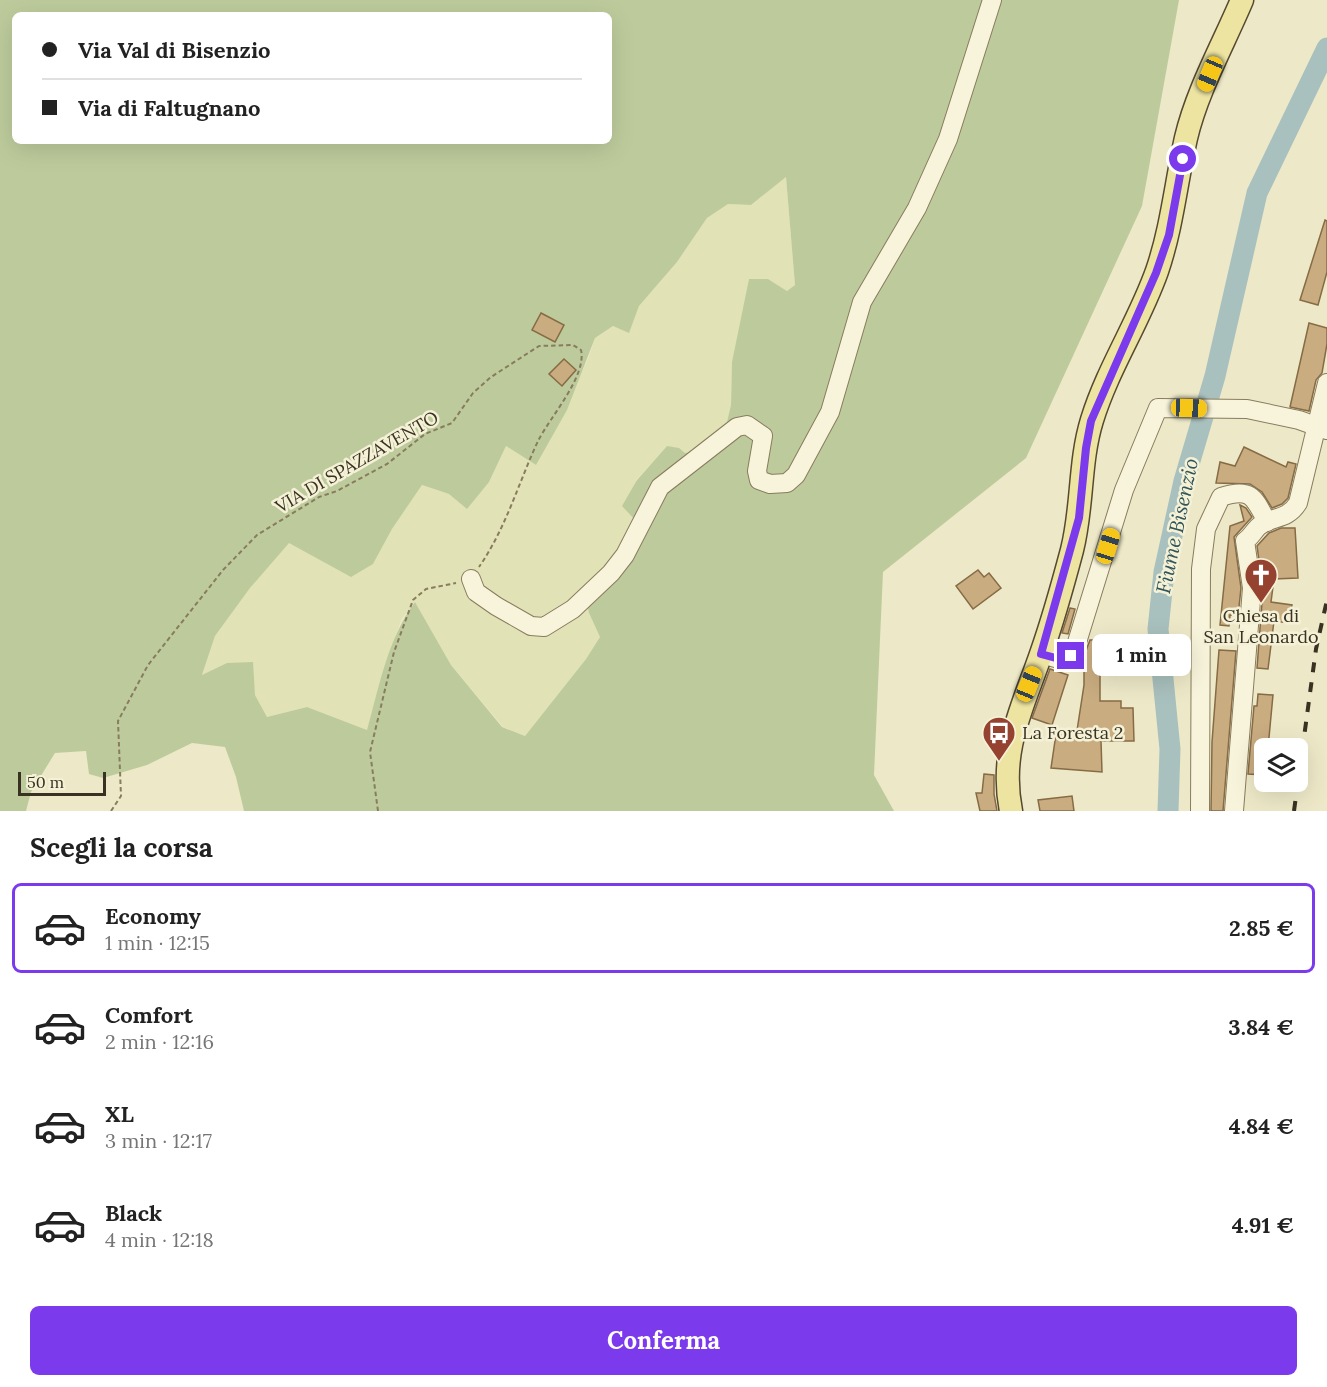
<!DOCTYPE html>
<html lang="it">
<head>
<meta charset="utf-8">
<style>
  :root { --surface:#fff; --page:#f2f2f2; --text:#222; --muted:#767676; --line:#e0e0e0; --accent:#7c3aed }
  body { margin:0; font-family:Lora,serif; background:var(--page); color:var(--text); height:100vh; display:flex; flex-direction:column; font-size:22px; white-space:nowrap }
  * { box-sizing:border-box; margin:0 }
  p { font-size:20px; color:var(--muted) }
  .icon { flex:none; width:33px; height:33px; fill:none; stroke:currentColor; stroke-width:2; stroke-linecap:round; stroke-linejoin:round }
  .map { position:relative; height:811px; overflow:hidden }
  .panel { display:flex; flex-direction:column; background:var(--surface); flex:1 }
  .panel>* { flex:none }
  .banner { position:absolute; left:12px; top:12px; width:600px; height:132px; border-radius:9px; box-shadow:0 6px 24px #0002; display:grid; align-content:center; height:132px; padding:0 30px; background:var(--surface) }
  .fabs { position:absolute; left:1254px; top:738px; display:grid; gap:12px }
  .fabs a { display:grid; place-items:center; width:54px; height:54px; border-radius:9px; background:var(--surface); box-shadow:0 6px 24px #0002; font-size:30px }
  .scale { position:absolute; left:18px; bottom:15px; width:88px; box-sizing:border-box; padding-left:6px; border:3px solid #393121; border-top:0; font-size:16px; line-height:21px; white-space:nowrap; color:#393121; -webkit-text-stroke:4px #f4f1d7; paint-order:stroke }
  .end { position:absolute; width:27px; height:27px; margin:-14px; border:8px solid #7c3aed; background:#fff; box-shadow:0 0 0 3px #fff }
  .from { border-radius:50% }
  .bubble { position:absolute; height:42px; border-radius:9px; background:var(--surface); box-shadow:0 6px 24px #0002; font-size:20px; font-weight:800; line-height:42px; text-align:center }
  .car { position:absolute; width:18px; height:36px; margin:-18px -9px; border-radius:8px; box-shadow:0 0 4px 2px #0007; background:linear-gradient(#f5c518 24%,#345 0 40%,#f5c518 0 76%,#345 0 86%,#f5c518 0) }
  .banner b { display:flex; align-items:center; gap:21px; height:57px; font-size:22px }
  .banner b+b { border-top:2px solid var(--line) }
  .banner i { width:15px; height:15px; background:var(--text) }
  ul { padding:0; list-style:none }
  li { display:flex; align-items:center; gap:18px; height:90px; margin:0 12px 9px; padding:0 18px; border:3px solid transparent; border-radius:9px }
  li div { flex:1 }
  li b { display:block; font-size:22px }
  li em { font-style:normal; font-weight:800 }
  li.active { border-color:var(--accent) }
  li>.icon { width:54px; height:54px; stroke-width:1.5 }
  h2 { padding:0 30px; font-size:27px; line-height:72px }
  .action { display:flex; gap:12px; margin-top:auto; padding:12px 30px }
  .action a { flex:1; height:69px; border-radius:9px; background:var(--accent); color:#fff; font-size:24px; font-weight:800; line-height:69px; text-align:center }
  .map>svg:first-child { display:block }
</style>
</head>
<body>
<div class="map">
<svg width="1327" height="811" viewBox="0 0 1327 811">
  <rect width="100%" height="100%" fill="#ede9c8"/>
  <path fill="#e1e2b6" d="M 786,177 L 795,285 L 787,291 L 768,279 L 732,362 L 731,405 L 726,426 L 700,451 L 685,453 L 667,446 L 636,480 L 639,523 L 589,613 L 600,637 L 586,659 L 525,736 L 503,727 L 451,665 L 415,602 L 401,620 L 380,682 L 367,730 L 307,707 L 267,717 L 255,695 L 202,676 L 215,636 L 250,588 L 289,542 L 373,564 L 392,529 L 422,485 L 449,494 L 489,482 L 506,446 L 536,465 L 588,359 L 595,338 L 613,326 L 629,332 L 639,306 L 677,262 L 707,218 L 728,204 L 751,205 Z"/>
  <path fill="#bdcb9c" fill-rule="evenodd" d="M 0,0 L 1179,0 L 1142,206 L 1026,458 L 883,572 L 874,775 L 894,811 L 244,811 L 236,777 L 225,747 L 192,743 L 147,765 L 103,778 L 89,774 L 86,751 L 55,753 L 31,792 L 26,811 L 0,811 ZM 15,15 L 609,15 L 609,141 L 15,141 ZM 786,177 L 795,285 L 787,291 L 768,279 L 749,279 L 732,362 L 731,405 L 726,426 L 700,451 L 685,453 L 679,448 L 667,446 L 637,480 L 622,506 L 638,523 L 592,584 L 584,587 L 589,613 L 600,637 L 586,659 L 525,736 L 502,727 L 451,665 L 415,602 C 388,638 379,687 367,730 L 307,707 L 267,717 L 255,695 L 253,662 L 227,663 L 202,675 L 215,636 L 250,588 L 289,543 L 351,577 L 373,564 L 392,529 L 422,485 L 449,494 L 467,509 L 489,482 L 506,446 L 536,465 L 567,410 L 595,338 L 613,326 L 629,333 L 639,306 L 677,262 L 707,218 L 728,204 L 751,205 Z"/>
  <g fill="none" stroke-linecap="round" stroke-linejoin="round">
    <path stroke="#a9c1be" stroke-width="21" d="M 1168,811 L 1170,749 L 1158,629 L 1164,572 L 1184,481 L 1215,376 L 1257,193 L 1327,48"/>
  </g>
  <g fill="#c9ac80" stroke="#866b45" stroke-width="1.5">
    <path d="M 1325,220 L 1327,221 L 1327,272 L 1318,305 L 1300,300 Z"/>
    <path d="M 541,313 L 564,325 L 555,342 L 532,330 Z"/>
    <path d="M 1309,323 L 1327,328 L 1327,344 L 1322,373 L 1316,380 L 1309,411 L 1290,407 Z"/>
    <path d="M 564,359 L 576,370 L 562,386 L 549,374 Z"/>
    <path d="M 1244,447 L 1286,467 L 1288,462 L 1296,464 L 1288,498 L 1282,504 L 1272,508 L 1262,492 L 1250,484 L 1216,483 L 1220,462 L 1235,466 Z"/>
    <path d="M 1240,505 L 1246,508 L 1252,517 L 1234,537 L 1241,588 L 1238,616 L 1230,615 L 1229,626 L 1220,625 L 1230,526 L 1244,521 Z"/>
    <path d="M 1281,528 L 1295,528 L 1298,578 L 1274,579 L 1271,602 L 1292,605 L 1289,623 L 1274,621 L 1268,669 L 1257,668 L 1263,589 L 1257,546 L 1269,533 Z"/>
    <path d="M 978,570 L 984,577 L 989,573 L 1001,588 L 973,609 L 956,586 Z"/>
    <path d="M 1070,608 L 1075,609 L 1068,634 L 1062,633 Z"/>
    <path d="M 1090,640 L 1100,640 L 1100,701 L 1121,701 L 1121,708 L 1133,708 L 1134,741 L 1101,741 L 1102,772 L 1051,768 L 1056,734 L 1076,737 L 1084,685 L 1084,656 Z"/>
    <path d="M 1219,650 L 1236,651 L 1223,811 L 1211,811 L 1212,742 Z"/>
    <path d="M 1050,669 L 1068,675 L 1052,725 L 1032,718 Z"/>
    <path d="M 1258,694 L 1273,695 L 1268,748 L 1264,748 L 1264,775 L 1248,774 L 1254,706 L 1257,706 Z"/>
    <path d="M 984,774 L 994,775 L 994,794 L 997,811 L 980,811 L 976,793 L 982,793 Z"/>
    <path d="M 1072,796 L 1074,811 L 1040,811 L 1038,800 Z"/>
  </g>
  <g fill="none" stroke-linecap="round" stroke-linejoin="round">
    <g stroke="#887c5e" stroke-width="20">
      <g id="minor">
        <path d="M 471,579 L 476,592 L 496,606 L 531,626 L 544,627 L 573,609 L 611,573 L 625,555 L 660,487 L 737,427 L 747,425 L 763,436 L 757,471 L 759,480 L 770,484 L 787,483 L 796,475 L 830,412 L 862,302 L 917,208 L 948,139 L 992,0"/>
        <path d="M 1041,654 L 1063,660 L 1074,652 L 1124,490 L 1158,408 L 1247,409 L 1299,420 L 1327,430"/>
        <path d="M 1200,811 L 1201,569 L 1206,529 L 1221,497 C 1251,487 1254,497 1267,522"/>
        <path d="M 1234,811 L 1252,588 L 1245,541 C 1251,537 1253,532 1258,527 C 1271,515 1286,522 1298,503 L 1327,383"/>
      </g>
    </g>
    <g stroke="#564931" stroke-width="25">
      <path id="major" d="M 1011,811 C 999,751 1022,709 1041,654 C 1053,620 1063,584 1072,550 C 1083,507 1079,462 1092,420 C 1108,368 1139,322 1157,271 C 1172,227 1176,183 1186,138 C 1197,91 1223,45 1242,0"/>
    </g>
    <g stroke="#887c5e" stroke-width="2" stroke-dasharray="4.5 3" stroke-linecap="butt">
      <path d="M 111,811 L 121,796 L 118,721 L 148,665 L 223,570 L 257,535 L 319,497 L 337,491 L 387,464 L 425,434 L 452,423 L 473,393 L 491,377 L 539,346 L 573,345 L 581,350 C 587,376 550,417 538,441 C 518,484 506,528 479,567"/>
      <path d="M 378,811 L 370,752 L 394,652 L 413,600 L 426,589 L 456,583"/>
    </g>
    <use href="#minor" stroke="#f8f4db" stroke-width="18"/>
    <use href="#major" stroke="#ede4a2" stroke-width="22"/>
    <path stroke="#393121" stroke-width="4" stroke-dasharray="10 10" stroke-linecap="butt" d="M 1294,811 L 1316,649 L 1327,600"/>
  </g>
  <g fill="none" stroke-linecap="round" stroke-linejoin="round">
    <path stroke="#7c3aed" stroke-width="8" d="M 1071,656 L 1063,660 L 1041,654 L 1079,518 L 1086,448 L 1091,421 L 1156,273 L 1169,235 L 1183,159"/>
  </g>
  <defs>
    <g id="church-pin" transform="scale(1.725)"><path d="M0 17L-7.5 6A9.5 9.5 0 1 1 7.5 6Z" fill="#954230" stroke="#f4f1d7"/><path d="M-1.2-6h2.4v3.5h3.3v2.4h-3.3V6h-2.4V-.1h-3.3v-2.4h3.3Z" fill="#fff"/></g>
    <g id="bus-pin" transform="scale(1.725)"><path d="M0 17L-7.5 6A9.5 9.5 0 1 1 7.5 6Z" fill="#954230" stroke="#f4f1d7"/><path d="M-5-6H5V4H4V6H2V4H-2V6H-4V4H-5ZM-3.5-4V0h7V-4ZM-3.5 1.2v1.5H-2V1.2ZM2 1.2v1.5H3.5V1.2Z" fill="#fff"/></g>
  </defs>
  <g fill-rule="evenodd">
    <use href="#church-pin" x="1261" y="575"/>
    <use href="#bus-pin" x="999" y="733"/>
  </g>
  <g text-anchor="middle" stroke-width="5" stroke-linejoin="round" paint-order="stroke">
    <g font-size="18" fill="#393121" stroke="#f4f1d7">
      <text transform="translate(357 462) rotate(-30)" y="6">VIA DI SPAZZAVENTO</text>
    </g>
    <g font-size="18" fill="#393121" stroke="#f4f1d7">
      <text x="1261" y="622">Chiesa di<tspan x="1261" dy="21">San Leonardo</tspan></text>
      <text x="1022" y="739" text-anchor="start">La Foresta 2</text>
    </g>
    <g font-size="20" font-style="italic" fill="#315458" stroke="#f4f1d7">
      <text transform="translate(1177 526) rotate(-78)" y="7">Fiume Bisenzio</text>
    </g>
  </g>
</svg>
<div class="fabs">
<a><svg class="icon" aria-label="layers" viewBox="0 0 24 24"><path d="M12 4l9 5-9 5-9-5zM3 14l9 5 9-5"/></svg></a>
</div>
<div class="scale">50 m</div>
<i class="end from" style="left:1183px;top:159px"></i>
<i class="end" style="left:1071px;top:656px"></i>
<div class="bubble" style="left:1092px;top:634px;width:99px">1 min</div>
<i class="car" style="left:1210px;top:74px;rotate:203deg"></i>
<i class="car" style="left:1189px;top:408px;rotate:92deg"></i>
<i class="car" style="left:1108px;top:546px;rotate:17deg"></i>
<i class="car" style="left:1029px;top:684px;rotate:22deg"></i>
<div class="banner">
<b><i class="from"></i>Via Val di Bisenzio</b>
<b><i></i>Via di Faltugnano</b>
</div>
</div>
<section class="panel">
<h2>Scegli la corsa</h2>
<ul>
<li class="active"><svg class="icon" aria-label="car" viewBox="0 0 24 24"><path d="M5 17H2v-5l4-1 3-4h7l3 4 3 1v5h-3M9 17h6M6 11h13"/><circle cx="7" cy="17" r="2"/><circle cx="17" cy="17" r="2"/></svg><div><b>Economy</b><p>1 min · 12:15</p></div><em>2.85 €</em></li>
<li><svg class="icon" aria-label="car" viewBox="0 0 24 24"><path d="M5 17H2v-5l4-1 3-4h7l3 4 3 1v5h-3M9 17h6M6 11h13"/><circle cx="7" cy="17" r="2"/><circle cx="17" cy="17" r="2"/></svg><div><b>Comfort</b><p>2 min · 12:16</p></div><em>3.84 €</em></li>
<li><svg class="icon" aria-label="car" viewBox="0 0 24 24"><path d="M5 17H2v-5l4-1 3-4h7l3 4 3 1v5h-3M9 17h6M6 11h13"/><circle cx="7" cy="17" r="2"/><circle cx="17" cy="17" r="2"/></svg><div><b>XL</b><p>3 min · 12:17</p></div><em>4.84 €</em></li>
<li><svg class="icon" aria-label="car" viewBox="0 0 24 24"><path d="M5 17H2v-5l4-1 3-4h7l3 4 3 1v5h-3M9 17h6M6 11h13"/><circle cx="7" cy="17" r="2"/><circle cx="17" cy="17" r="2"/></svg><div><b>Black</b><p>4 min · 12:18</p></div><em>4.91 €</em></li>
</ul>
<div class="action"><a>Conferma</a></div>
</section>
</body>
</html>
